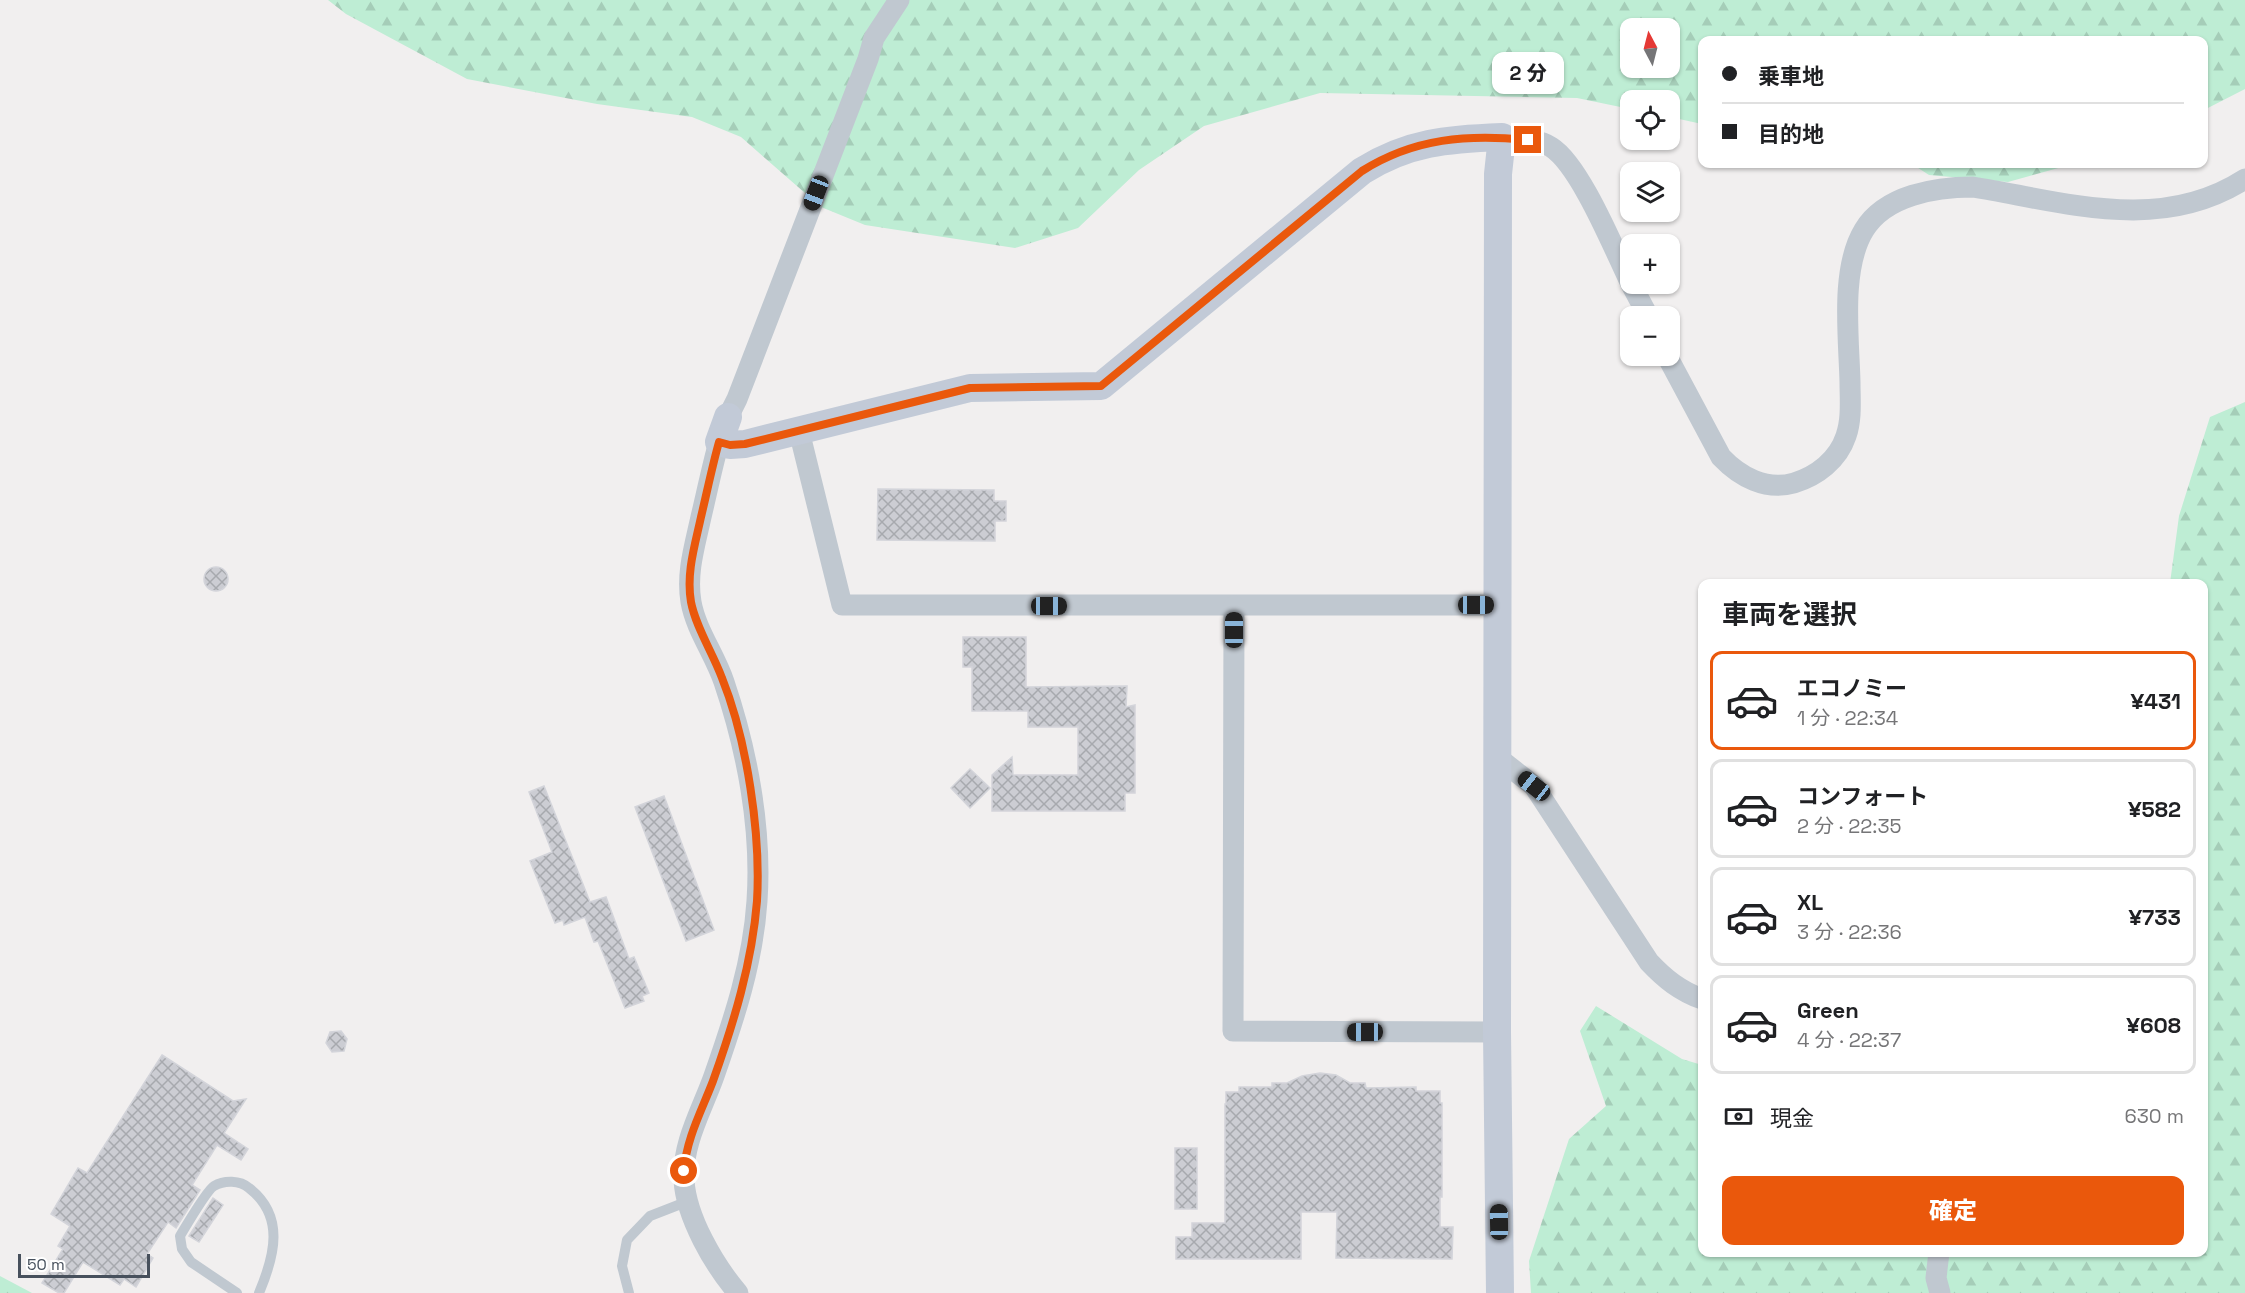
<!DOCTYPE html>
<html lang="ja">
<head>
<meta charset="utf-8">
<style>
  :root { --surface:#fff; --page:#f2f2f2; --text:#202124; --muted:#757577; --line:#e0e0e0; --accent:#ea580c }
  body { margin:0; font-family:"Space Grotesk","Noto Sans JP",sans-serif; background:var(--page); color:var(--text); height:100vh; display:flex; flex-direction:column; font-size:22px; white-space:nowrap }
  * { box-sizing:border-box; margin:0 }
  p { font-size:20px; color:var(--muted) }
  .icon { flex:none; width:33px; height:33px; fill:none; stroke:currentColor; stroke-width:2; stroke-linecap:round; stroke-linejoin:round }
  .map { position:relative; flex:1; overflow:hidden }
  .side { position:absolute; left:1698px; top:579px; width:510px; height:678px; display:flex; flex-direction:column; background:var(--surface); border-radius:12px; box-shadow:0 2px 4px #0004 }
  .side>* { flex:none }
  .guide { position:absolute; left:1698px; top:36px; width:510px; height:132px; border-radius:12px; box-shadow:0 2px 4px #0004; display:grid; align-content:center; height:132px; padding:0 24px; background:var(--surface) }
  .needle { width:39px; rotate:353deg }
  .fabs { position:absolute; left:1620px; top:18px; display:grid; gap:12px }
  .fabs a { display:grid; place-items:center; width:60px; height:60px; border-radius:12px; background:var(--surface); box-shadow:0 2px 4px #0004; font-size:30px }
  .scale { position:absolute; left:18px; bottom:15px; width:132px; box-sizing:border-box; padding-left:6px; border:3px solid #47505c; border-top:0; font-size:16px; line-height:21px; white-space:nowrap; color:#47505c; -webkit-text-stroke:4px #fff; paint-order:stroke }
  .end { position:absolute; width:27px; height:27px; margin:-14px; border:8px solid #ea580c; background:#fff; box-shadow:0 0 0 3px #fff }
  .from { border-radius:50% }
  .bubble { position:absolute; height:42px; border-radius:12px; background:var(--surface); box-shadow:0 2px 4px #0004; font-size:20px; font-weight:800; line-height:42px; text-align:center }
  .car { position:absolute; width:18px; height:36px; margin:-18px -9px; border-radius:8px; box-shadow:0 0 4px 2px #0007; background:linear-gradient(#222 24%,#8ab4d8 0 40%,#222 0 76%,#8ab4d8 0 86%,#222 0) }
  .guide b { display:flex; align-items:center; gap:21px; height:57px; font-size:22px }
  .guide b+b { border-top:2px solid var(--line) }
  .guide i { width:15px; height:15px; background:var(--text) }
  ul { padding:0; list-style:none }
  li { display:flex; align-items:center; gap:18px; height:99px; margin:0 12px 9px; padding:0 12px; border:3px solid var(--line); border-radius:12px }
  li div { flex:1 }
  li b { display:block; font-size:22px }
  li em { font-style:normal; font-weight:800 }
  li.on { border-color:var(--accent) }
  li>.icon { width:54px; height:54px; stroke-width:1.5 }
  h2 { padding:0 24px; font-size:27px; line-height:72px }
  .pay { display:flex; align-items:center; gap:15px; height:66px; padding:0 24px; font-size:22px }
  .pay p { margin-inline-start:auto }
  .primary-button { display:flex; gap:12px; margin-top:auto; padding:12px 24px }
  .primary-button a { flex:1; height:69px; border-radius:12px; background:var(--accent); color:#fff; font-size:24px; font-weight:800; line-height:69px; text-align:center }
  .map>svg:first-child { display:block }
</style>
</head>
<body>
<div class="map">
<svg width="2245" height="1293" viewBox="0 0 2245 1293">
  <defs>
    <pattern id="forest-firs" width="22" height="20" patternUnits="userSpaceOnUse" patternTransform="scale(1.5)"><rect width="22" height="20" fill="#beedd4"/><path d="M5 1l3.5 6h-7zM16 11l3.5 6h-7z" fill="#a5cdb8"/></pattern>
    <pattern id="building-cross-hatch" width="8" height="8" patternUnits="userSpaceOnUse" patternTransform="scale(1.5)"><rect width="8" height="8" fill="#cccdd3"/><path d="M0 0l8 8M0 8l8-8" fill="none" stroke="#a7a9ae"/></pattern>
  </defs>
  <rect width="100%" height="100%" fill="#f1efef"/>
  <g fill="url(#forest-firs)" fill-rule="evenodd">
    <path d="M 328,0 L 2245,0 L 2245,89 L 2204,110 L 2204,40 L 1702,40 L 1702,124 L 1670,117 L 1670,100 L 1630,100 L 1630,109 L 1577,98 L 1320,93 L 1204,126 L 1139,170 L 1078,228 L 1015,248 L 865,225 L 821,207 L 741,137 L 692,117 L 597,104 L 467,79 L 346,14 ZM 1630,28 L 1670,28 L 1670,68 L 1630,68 Z"/>
    <path d="M 1912,164 L 2073,164 L 2008,182 L 1929,175 Z"/>
    <path d="M 2245,402 L 2245,1293 L 1531,1293 L 1529,1261 L 1569,1139 L 1606,1106 L 1580,1031 L 1596,1006 L 1682,1059 L 1702,1065 L 1702,1252 L 2204,1252 L 2204,584 L 2170,583 L 2179,516 L 2210,417 Z"/>
    <path d="M 0,1276 L 32,1293 L 0,1293 Z"/>
  </g>
  <g fill="url(#building-cross-hatch)" stroke="#d3d4da" stroke-width="1.5">
    <path d="M 878,489 L 994,490 L 994,501 L 1006,501 L 1006,521 L 995,521 L 995,541 L 877,540 Z"/>
    <circle cx="216" cy="579" r="12"/>
    <path d="M 963,637 L 1026,637 L 1026,687 L 1127,686 L 1126,707 L 1135,705 L 1135,793 L 1125,793 L 1125,811 L 992,811 L 992,775 L 1012,757 L 1013,775 L 1078,775 L 1078,727 L 1028,727 L 1028,711 L 972,711 L 972,667 L 963,667 Z"/>
    <path d="M 970,769 L 990,788 L 970,808 L 951,788 Z"/>
    <path d="M 544,786 L 590,902 L 606,897 L 629,959 L 634,957 L 649,993 L 642,996 L 644,1001 L 625,1008 L 598,941 L 594,942 L 585,917 L 564,925 L 563,920 L 555,923 L 530,861 L 552,852 L 529,792 Z"/>
    <path d="M 664,796 L 714,930 L 686,941 L 635,807 Z"/>
    <path d="M 341,1031 L 347,1039 L 344,1051 L 332,1052 L 326,1043 L 330,1032 Z"/>
    <path d="M 162,1055 L 233,1101 L 246,1099 L 224,1133 L 248,1149 L 241,1160 L 217,1145 L 192,1185 L 200,1190 L 176,1228 L 168,1222 L 147,1254 L 153,1258 L 136,1287 L 124,1279 L 120,1285 L 83,1262 L 64,1293 L 59,1293 L 42,1283 L 63,1249 L 58,1246 L 70,1226 L 51,1214 L 78,1168 L 87,1173 Z"/>
    <path d="M 1320,1073 L 1336,1075 L 1350,1083 L 1365,1083 L 1366,1088 L 1416,1087 L 1416,1091 L 1440,1091 L 1440,1103 L 1442,1103 L 1442,1197 L 1440,1197 L 1440,1227 L 1453,1227 L 1452,1259 L 1336,1258 L 1337,1212 L 1301,1212 L 1301,1259 L 1176,1259 L 1176,1237 L 1192,1237 L 1192,1223 L 1225,1223 L 1225,1104 L 1226,1104 L 1226,1092 L 1239,1092 L 1239,1087 L 1272,1087 L 1272,1083 L 1287,1083 L 1302,1076 Z"/>
    <rect x="1175" y="1148" width="22" height="61"/>
    <path d="M 213,1198 L 223,1205 L 199,1242 L 189,1236 Z"/>
  </g>
  <g fill="none" stroke-linecap="round" stroke-linejoin="round">
    <g stroke="#c0c8d0" stroke-width="10">
      <path d="M 237,1293 L 191,1262 L 182,1249 L 180,1236 C 186,1226 207,1190 214,1186 C 224,1180 240,1180 249,1188 C 285,1216 275,1255 259,1293"/>
      <path d="M 629,1293 L 622,1266 L 627,1240 L 650,1216 L 686,1202"/>
    </g>
    <g stroke="#c0c8d0" stroke-width="21">
      <path d="M 1502,137 C 1518,139 1537,138 1551,147 C 1580,165 1614,249 1630,282"/>
      <path d="M 1631,284 L 1648,316"/>
      <path d="M 1667,356 L 1721,457 C 1740,477 1766,491 1794,483 C 1817,476 1838,460 1846,436 C 1852,419 1850,400 1850,382 C 1849,338 1840,269 1864,230 C 1885,195 1936,187 1973,187 C 2065,202 2160,234 2245,179"/>
      <path d="M 728,417 L 737,399 L 868,59 L 874,38 L 899,0"/>
      <path d="M 799,431 L 842,605 L 1499,605"/>
      <path d="M 719,442 C 712,467 707,492 701,517 C 695,545 686,573 691,602 C 696,630 715,655 724,682 C 747,750 762,828 757,901 C 753,962 734,1019 714,1076 C 702,1110 682,1143 684,1180 C 686,1217 714,1265 738,1293"/>
      <path d="M 1234,606 L 1233,1031 L 1497,1032"/>
      <path d="M 1497,757 L 1534,786 L 1649,962 C 1665,979 1680,991 1702,999"/>
      <path d="M 1939,1252 L 1936,1278 L 1940,1293"/>
    </g>
    <path stroke="#c2cad7" stroke-width="28" d="M 728,417 L 719,442 L 730,445 L 745,444 L 970,388 L 1101,386 L 1362,171 C 1408,142 1448,139 1502,137 L 1498,174 L 1497,1032 L 1500,1293"/>
  </g>
  <g fill="none" stroke-linecap="round" stroke-linejoin="round">
    <path stroke="#ea580c" stroke-width="8" d="M 684,1171 C 686,1139 702,1110 713,1081 C 734,1022 752,963 757,901 C 761,834 747,740 722,678 C 713,653 696,628 691,602 C 686,573 695,545 701,517 C 707,492 712,467 719,442 L 730,445 L 745,444 L 970,388 L 1101,386 L 1362,171 C 1414,138 1468,134 1528,140"/>
  </g>
</svg>
<div class="fabs">
<a><svg class="needle" viewBox="-14 -14 28 28"><path d="M0-13l5 13h-10z" fill="#e53935"/><path d="M0 13l5-13h-10z" fill="#757577"/></svg></a>
<a><svg class="icon" aria-label="locate" viewBox="0 0 24 24"><circle cx="12" cy="12" r="6"/><path d="M12 2v4M12 18v4M2 12h4M18 12h4"/></svg></a>
<a><svg class="icon" aria-label="layers" viewBox="0 0 24 24"><path d="M12 4l9 5-9 5-9-5zM3 14l9 5 9-5"/></svg></a>
<a>+</a>
<a>−</a>
</div>
<div class="scale">50 m</div>
<i class="end from" style="left:684px;top:1171px"></i>
<i class="end" style="left:1528px;top:140px"></i>
<div class="bubble" style="left:1492px;top:52px;width:72px">2 分</div>
<i class="car" style="left:816px;top:193px;rotate:201deg"></i>
<i class="car" style="left:1476px;top:605px;rotate:90deg"></i>
<i class="car" style="left:1049px;top:606px;rotate:90deg"></i>
<i class="car" style="left:1234px;top:630px;rotate:0deg"></i>
<i class="car" style="left:1534px;top:786px;rotate:308deg"></i>
<i class="car" style="left:1365px;top:1032px;rotate:270deg"></i>
<i class="car" style="left:1499px;top:1222px;rotate:359deg"></i>
<div class="guide">
<b><i class="from"></i>乗車地</b>
<b><i></i>目的地</b>
</div>
<section class="side">
<h2>車両を選択</h2>
<ul>
<li class="on"><svg class="icon" aria-label="car" viewBox="0 0 24 24"><path d="M5 17H2v-5l4-1 3-4h7l3 4 3 1v5h-3M9 17h6M6 11h13"/><circle cx="7" cy="17" r="2"/><circle cx="17" cy="17" r="2"/></svg><div><b>エコノミー</b><p>1 分 · 22:34</p></div><em>¥431</em></li>
<li><svg class="icon" aria-label="car" viewBox="0 0 24 24"><path d="M5 17H2v-5l4-1 3-4h7l3 4 3 1v5h-3M9 17h6M6 11h13"/><circle cx="7" cy="17" r="2"/><circle cx="17" cy="17" r="2"/></svg><div><b>コンフォート</b><p>2 分 · 22:35</p></div><em>¥582</em></li>
<li><svg class="icon" aria-label="car" viewBox="0 0 24 24"><path d="M5 17H2v-5l4-1 3-4h7l3 4 3 1v5h-3M9 17h6M6 11h13"/><circle cx="7" cy="17" r="2"/><circle cx="17" cy="17" r="2"/></svg><div><b>XL</b><p>3 分 · 22:36</p></div><em>¥733</em></li>
<li><svg class="icon" aria-label="car" viewBox="0 0 24 24"><path d="M5 17H2v-5l4-1 3-4h7l3 4 3 1v5h-3M9 17h6M6 11h13"/><circle cx="7" cy="17" r="2"/><circle cx="17" cy="17" r="2"/></svg><div><b>Green</b><p>4 分 · 22:37</p></div><em>¥608</em></li>
</ul>
<div class="pay"><svg class="icon" aria-label="cash" viewBox="0 0 24 24"><path d="M3 7h18v10H3z"/><circle cx="12" cy="12" r="2"/></svg>現金<p>630 m</p></div>
<div class="primary-button"><a>確定</a></div>
</section>
</div>
</body>
</html>
